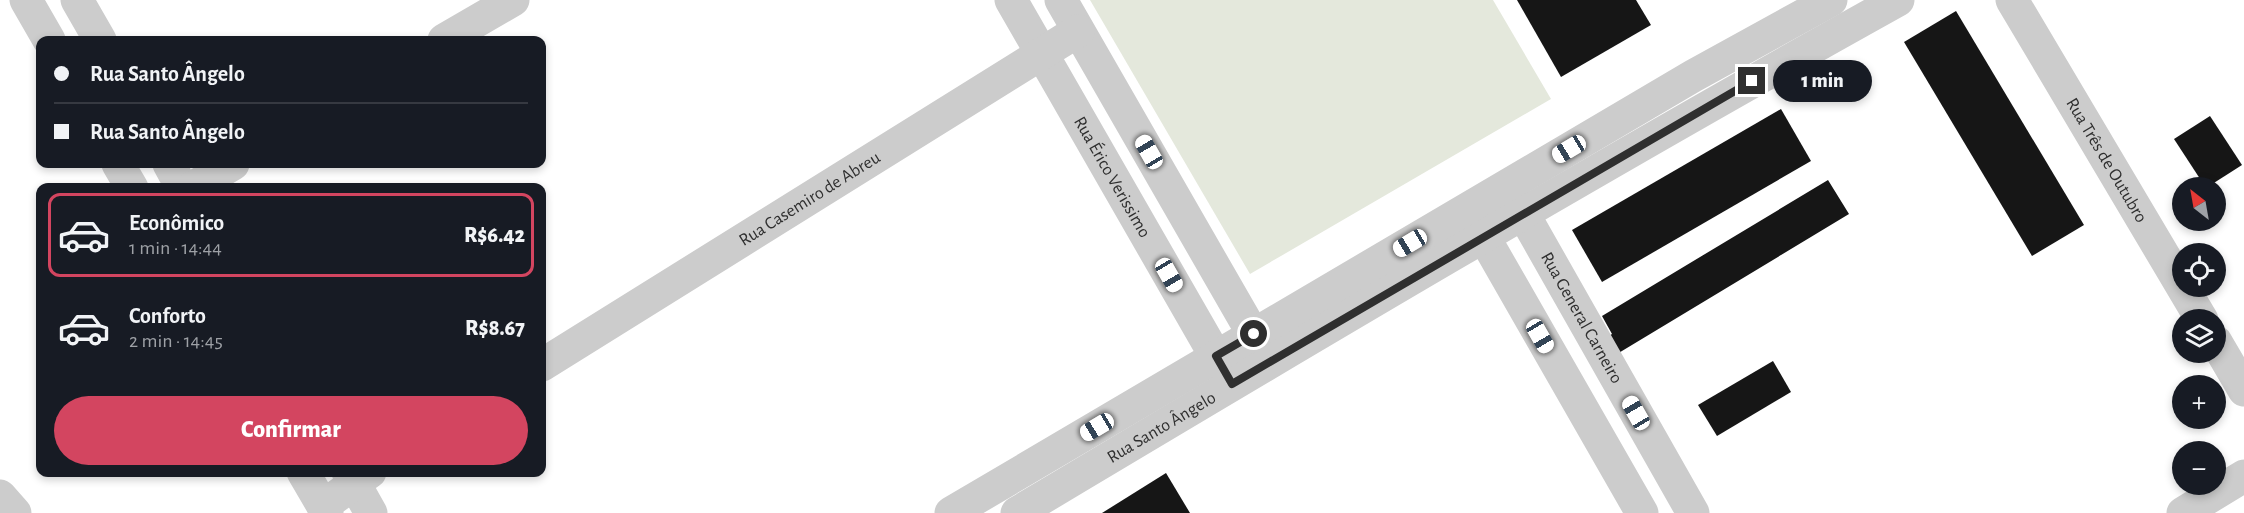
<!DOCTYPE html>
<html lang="pt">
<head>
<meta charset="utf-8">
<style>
  :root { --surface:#171b24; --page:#242831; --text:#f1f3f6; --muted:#9ea1a6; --line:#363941; --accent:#d34560 }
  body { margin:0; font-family:"Alegreya Sans",sans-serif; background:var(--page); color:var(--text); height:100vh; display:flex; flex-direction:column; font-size:22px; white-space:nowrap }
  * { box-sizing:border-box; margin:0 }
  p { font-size:20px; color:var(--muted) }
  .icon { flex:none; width:33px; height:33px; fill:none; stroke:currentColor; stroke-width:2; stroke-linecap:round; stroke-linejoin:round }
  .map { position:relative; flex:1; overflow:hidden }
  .details { position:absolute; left:36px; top:183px; width:510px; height:294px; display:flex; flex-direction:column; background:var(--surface); border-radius:12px; box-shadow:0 3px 9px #0003 }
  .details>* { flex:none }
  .guide { position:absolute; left:36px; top:36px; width:510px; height:132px; border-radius:12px; box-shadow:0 3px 9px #0003; display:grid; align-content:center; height:132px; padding:0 18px; background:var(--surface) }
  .needle { width:39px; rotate:329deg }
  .controls { position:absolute; left:2172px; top:177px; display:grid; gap:12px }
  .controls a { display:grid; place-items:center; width:54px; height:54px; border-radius:50%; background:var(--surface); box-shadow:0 3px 9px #0003; font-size:30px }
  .end { position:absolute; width:27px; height:27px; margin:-14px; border:8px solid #2f2f2f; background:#fff; box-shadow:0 0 0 3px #fff }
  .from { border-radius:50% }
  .bubble { position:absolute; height:42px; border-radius:21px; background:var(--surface); box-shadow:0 3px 9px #0003; font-size:20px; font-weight:800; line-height:42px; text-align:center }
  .car { position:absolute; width:18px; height:36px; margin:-18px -9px; border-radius:8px; box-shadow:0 0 4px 2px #0007; background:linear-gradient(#fff 24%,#345 0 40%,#fff 0 76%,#345 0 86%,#fff 0) }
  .guide b { display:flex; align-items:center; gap:21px; height:57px; font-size:22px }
  .guide b+b { border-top:2px solid var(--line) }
  .guide i { width:15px; height:15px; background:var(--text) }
  ul { padding:10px 0 0; list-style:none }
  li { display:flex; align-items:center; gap:18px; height:84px; margin:0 12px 9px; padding:0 6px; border:3px solid transparent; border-radius:12px }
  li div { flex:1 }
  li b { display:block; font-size:22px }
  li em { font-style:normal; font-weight:800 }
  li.on { border-color:var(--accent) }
  li>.icon { width:54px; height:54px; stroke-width:1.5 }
  .action { display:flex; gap:12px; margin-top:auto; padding:12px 18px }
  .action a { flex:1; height:69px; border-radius:36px; background:var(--accent); color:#fff; font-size:24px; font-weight:800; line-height:69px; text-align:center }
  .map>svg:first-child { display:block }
</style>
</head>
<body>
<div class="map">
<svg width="2244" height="513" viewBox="0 0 2244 513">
  <rect width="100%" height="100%" fill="#fff"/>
  <path fill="#e4e8dc" d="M 1090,0 L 1493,0 L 1551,99 L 1250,274 Z"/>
  <g fill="#161616">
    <path d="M 1517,0 L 1636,0 L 1651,25 L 1561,77 Z"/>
    <path d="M 1956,11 L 2084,225 L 2032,256 L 1904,42 Z"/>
    <path d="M 1781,109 L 1811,161 L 1602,282 L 1572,230 Z"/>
    <path d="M 2210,116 L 2242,165 L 2206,188 L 2174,139 Z"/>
    <path d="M 1828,180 L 1849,214 L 1612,357 L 1602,340 L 1612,334 L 1602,316 Z"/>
    <path d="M 1773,361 L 1791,392 L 1717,436 L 1698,405 Z"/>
    <path d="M 1166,473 L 1190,513 L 1102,513 Z"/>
  </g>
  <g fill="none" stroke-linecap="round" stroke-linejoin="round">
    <g stroke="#ccc" stroke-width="33">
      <path d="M 26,0 L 49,40"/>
      <path d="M 77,0 L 100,40"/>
      <path id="s1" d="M 1011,0 L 1227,376"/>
      <path d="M 1061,0 L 1264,353"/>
      <path id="s2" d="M 2012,0 L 2202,320"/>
      <path d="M 444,40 L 513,0"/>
      <path d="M 118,164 L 132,188"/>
      <path d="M 169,164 L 182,188"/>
      <path d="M 192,188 L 233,164"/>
      <path id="s3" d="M 1512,194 L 1693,513"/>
      <path d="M 1473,218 L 1642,513"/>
      <path d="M 2216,342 L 2244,390"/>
      <path id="s4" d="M 542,365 L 1078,31"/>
      <path d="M 303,472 L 327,513"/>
      <path d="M 348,472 L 371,513"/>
      <path d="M 0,496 L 15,513"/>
      <path d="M 323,506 L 370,472"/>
      <path d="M 951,513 L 1693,76 L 1831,0"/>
      <path id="s5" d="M 1017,513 C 1308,339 1601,165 1898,0"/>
      <path d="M 2183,513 L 2244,476"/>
    </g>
  </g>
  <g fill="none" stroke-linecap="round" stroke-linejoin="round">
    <path stroke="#2f2f2f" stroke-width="8" d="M 1254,334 L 1216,356 L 1232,384 L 1752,81"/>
  </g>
  <g text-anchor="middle" stroke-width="6" stroke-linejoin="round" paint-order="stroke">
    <g font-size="18" fill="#2f2f2f" stroke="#fff">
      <text dy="6" stroke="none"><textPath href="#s2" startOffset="186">Rua Três de Outubro</textPath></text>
      <text dy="6" stroke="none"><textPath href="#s1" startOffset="204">Rua Érico Verissimo</textPath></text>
      <text dy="6" stroke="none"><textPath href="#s4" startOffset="315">Rua Casemiro de Abreu</textPath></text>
      <text dy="6" stroke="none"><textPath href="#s3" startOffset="142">Rua General Carneiro</textPath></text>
      <text dy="6" stroke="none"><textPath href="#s5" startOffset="168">Rua Santo Ângelo</textPath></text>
    </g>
  </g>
</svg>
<div class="controls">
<a><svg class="needle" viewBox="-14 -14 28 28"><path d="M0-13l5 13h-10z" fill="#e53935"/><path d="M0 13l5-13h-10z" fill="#9ea1a6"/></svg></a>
<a><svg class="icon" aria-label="locate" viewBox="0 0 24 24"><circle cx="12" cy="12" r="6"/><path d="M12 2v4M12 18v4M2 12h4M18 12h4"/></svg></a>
<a><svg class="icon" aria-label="layers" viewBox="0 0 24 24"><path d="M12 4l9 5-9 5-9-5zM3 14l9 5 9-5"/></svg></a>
<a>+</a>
<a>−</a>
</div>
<i class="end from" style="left:1254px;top:334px"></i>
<i class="end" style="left:1752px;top:81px"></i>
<div class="bubble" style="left:1773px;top:60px;width:99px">1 min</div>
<i class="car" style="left:1569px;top:149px;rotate:239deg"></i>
<i class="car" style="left:1149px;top:152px;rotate:330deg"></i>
<i class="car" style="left:1410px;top:243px;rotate:239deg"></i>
<i class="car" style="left:1169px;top:275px;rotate:150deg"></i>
<i class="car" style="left:1540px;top:336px;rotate:150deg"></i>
<i class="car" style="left:1636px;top:413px;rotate:330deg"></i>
<i class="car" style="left:1097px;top:427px;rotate:239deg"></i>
<div class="guide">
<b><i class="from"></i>Rua Santo Ângelo</b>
<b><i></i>Rua Santo Ângelo</b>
</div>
<section class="details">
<ul>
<li class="on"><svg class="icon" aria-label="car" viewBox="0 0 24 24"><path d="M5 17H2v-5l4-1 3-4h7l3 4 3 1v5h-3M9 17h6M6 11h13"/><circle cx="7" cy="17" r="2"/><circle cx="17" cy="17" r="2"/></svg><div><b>Econômico</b><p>1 min · 14:44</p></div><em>R$6.42</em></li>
<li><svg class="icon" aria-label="car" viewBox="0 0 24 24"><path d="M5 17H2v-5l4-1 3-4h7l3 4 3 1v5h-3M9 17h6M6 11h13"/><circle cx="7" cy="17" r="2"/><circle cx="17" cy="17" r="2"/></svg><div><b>Conforto</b><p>2 min · 14:45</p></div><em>R$8.67</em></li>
</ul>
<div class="action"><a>Confirmar</a></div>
</section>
</div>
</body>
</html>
